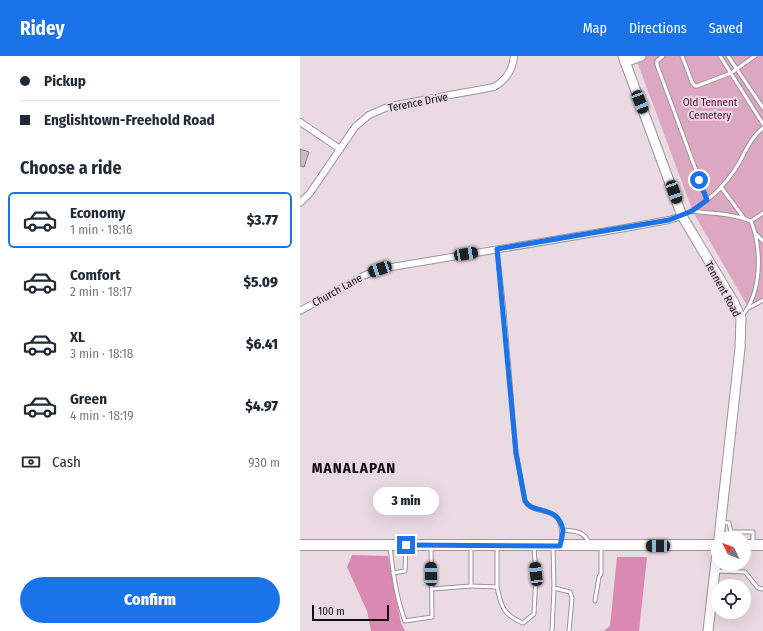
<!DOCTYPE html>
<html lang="en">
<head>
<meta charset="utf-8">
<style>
  :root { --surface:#fff; --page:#f6f6f7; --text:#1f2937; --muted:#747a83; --line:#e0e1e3; --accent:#1a73e8 }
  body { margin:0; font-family:"Fira Sans Condensed",sans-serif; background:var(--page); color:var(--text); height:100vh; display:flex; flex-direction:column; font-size:15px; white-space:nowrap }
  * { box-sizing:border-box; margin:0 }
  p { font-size:13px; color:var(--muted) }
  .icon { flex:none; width:22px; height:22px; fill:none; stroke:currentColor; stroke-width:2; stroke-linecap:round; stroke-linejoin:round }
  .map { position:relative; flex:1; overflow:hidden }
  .details { display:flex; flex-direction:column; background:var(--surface); width:300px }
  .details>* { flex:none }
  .hud { display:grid; align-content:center; height:88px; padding:0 20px; background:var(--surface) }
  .needle { width:26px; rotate:313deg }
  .controls { position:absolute; left:411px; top:475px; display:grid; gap:8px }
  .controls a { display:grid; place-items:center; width:40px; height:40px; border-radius:50%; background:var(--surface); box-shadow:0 4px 16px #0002; font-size:20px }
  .scale { position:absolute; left:12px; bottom:10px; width:77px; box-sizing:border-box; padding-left:4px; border:2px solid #130e11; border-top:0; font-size:11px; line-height:14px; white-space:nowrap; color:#130e11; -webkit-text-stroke:3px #eadae1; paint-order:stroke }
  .end { position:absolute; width:18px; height:18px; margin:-9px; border:5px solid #1a73e8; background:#fff; box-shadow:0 0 0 2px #fff }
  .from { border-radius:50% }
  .bubble { position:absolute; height:28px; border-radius:14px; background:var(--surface); box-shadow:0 4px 16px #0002; font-size:13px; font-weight:800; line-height:28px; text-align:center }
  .car { position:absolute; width:12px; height:24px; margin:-12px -6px; border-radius:5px; box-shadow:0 0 3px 1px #0007; background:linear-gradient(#222 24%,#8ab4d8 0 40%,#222 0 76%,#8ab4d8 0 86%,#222 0) }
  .hud b { display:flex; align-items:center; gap:14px; height:38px; font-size:15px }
  .hud b+b { border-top:1px solid var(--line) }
  .hud i { width:10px; height:10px; background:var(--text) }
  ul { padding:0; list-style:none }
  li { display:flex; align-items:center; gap:12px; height:56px; margin:0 8px 6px; padding:0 12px; border:2px solid transparent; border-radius:6px }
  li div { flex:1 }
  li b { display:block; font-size:15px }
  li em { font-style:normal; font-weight:800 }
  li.current { border-color:var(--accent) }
  li>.icon { width:36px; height:36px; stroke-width:1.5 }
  h2 { padding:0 20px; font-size:18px; line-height:48px }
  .pay { display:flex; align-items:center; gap:10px; height:44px; padding:0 20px; font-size:15px }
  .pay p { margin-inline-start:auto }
  .cta { display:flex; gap:8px; margin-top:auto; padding:8px 20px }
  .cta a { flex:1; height:46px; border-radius:24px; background:var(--accent); color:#fff; font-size:16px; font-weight:800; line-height:46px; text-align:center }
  header { display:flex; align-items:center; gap:24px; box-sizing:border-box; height:56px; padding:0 20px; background:var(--accent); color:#fff }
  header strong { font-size:19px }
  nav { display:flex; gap:22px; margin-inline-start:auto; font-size:14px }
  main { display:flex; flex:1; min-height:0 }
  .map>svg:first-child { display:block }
</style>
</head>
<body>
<header>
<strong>Ridey</strong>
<nav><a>Map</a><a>Directions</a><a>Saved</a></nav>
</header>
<main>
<section class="details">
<div class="hud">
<b><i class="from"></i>Pickup</b>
<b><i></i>Englishtown-Freehold Road</b>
</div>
<h2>Choose a ride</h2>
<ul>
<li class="current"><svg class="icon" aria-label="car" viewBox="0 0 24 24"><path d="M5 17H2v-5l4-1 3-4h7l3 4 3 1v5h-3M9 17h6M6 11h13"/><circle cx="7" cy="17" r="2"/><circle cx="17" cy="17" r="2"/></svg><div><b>Economy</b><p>1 min · 18:16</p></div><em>$3.77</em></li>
<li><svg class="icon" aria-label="car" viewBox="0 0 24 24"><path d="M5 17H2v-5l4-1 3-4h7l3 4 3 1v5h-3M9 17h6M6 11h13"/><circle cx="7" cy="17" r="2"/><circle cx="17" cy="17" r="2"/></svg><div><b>Comfort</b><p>2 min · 18:17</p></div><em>$5.09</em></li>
<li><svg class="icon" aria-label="car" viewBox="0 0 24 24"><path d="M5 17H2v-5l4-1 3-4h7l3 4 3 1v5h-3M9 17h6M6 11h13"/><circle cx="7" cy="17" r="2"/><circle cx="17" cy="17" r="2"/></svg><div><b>XL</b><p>3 min · 18:18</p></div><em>$6.41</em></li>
<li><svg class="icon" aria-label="car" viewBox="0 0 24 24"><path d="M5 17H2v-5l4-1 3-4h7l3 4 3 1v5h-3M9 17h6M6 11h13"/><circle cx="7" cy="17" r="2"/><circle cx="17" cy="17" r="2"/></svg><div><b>Green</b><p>4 min · 18:19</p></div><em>$4.97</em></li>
</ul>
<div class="pay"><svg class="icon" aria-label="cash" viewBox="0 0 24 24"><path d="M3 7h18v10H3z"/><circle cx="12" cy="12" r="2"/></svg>Cash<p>930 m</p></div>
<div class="cta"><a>Confirm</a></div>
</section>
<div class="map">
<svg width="463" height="575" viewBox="0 0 463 575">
  <rect width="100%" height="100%" fill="#eadae1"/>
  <path fill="#dca8c1" d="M 335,0 L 463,0 L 463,241 L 448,251 L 393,156 Z"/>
  <g fill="#da89b3">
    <path d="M 52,499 L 88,500 L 101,567 L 105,575 L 71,575 L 67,555 L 47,511 Z"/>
    <path d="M 317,501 L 347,501 L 339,575 L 304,575 L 310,570 Z"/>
  </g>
  <path fill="#cabac1" stroke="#87787f" d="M 0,93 L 9,96 L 4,111 L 0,110 Z"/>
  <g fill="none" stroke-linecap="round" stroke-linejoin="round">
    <g stroke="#a19299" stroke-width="5">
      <g id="lane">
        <path d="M 363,0 L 357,5 L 357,9 L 407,144"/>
        <path d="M 382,0 L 392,26 L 395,30 L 397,30 L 431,17 L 455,0"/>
        <path d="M 420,0 L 463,68"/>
        <path d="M 428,0 L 463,52"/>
        <path d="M 421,131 L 444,162"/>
        <path d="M 392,155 C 411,158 432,157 451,165 C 462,193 462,236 442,260"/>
        <path d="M 383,159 C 406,149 426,129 439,107 C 445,96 452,80 463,72"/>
        <path d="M 451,165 L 463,157"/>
        <path d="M 456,178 L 463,185"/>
        <path d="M 197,193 L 204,255 L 216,397 L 225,445 C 234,463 267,443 261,488"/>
        <path d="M 449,252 L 463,244"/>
        <path d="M 422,466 L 429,467 L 431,476 L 453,476 L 453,487"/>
        <path d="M 263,474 C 275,475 284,475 289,487"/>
        <path d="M 90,491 C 93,516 96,541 105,565 L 132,561 L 131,490"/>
        <path d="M 417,515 L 445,516 L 458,532 L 463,533"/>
        <path d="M 93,517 L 105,515 L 106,490"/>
        <path d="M 171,530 L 197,531 L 197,491"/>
        <path d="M 197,531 C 201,550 203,559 223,567 L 234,558 L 236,518 L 234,492"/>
        <path d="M 254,532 L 270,536 L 272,542 L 269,575"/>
        <path d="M 132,533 L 171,530 L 171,492"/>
        <path d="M 295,545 L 299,521 L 301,518 L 301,491"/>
        <path d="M 252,575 L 254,532 L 253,491"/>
      </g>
    </g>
    <g stroke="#a19299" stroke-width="8">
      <g id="street">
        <path d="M 0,66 L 40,93"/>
        <path d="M 0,147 L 10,137 L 55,71 L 69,59 L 90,50 L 194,31 C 206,24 213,14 214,0"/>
        <path d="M 0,255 L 63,220 L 80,213 L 325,172 L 369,164 L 382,160"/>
      </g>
    </g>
    <g stroke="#a19299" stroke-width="11">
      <g id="secondary">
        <path d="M 323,0 L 382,160 L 433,245 L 441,262 L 440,292 L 419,482"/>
        <path d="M 325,6 L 341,0"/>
        <path d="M 408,575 L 418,488"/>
      </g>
    </g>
    <g stroke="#a19299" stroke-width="12">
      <g id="primary">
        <path d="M 0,489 L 418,489"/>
        <path d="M 444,489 L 463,489"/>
      </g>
    </g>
    <use href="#lane" stroke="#fff" stroke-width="3"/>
    <use href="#street" stroke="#fff" stroke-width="6"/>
    <use href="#secondary" stroke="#fff" stroke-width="9"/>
    <use href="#primary" stroke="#fff" stroke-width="10"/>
  </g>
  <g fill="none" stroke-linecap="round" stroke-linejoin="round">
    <path stroke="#1a73e8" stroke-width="5" d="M 106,489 L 260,490 C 261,485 263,478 263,474 C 258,448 233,459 225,445 L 216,397 L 197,193 L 369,164 L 392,155 L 407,144 L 399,124"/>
  </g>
  <g text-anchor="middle" stroke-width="4" stroke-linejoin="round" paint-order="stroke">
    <g font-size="11" fill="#130e11" stroke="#eadae1">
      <text transform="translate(118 46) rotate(-11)" y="4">Terence Drive</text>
      <text transform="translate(423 233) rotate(61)" y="4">Tennent Road</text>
      <text transform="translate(37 234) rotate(-29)" y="4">Church Lane</text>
    </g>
    <g font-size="11" fill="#650042" stroke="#eadae1">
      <text x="410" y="50">Old Tennent<tspan x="410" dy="13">Cemetery</tspan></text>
    </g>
    <g font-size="15" font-weight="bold" letter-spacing="1" fill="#130e11" stroke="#eadae1">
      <text x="54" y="417">MANALAPAN</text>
    </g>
  </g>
</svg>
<div class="controls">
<a><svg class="needle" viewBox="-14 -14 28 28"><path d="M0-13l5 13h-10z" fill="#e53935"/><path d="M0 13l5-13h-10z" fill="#747a83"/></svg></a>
<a><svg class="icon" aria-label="locate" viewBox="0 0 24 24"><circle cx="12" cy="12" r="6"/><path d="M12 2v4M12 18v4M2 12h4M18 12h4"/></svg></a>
</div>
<div class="scale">100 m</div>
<i class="end from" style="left:399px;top:124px"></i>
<i class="end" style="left:106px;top:489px"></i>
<div class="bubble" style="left:73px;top:431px;width:66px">3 min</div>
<i class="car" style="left:340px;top:46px;rotate:159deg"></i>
<i class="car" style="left:374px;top:136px;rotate:160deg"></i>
<i class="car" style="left:166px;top:198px;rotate:81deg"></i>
<i class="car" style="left:80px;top:213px;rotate:251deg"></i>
<i class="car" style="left:358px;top:490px;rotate:270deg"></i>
<i class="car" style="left:131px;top:518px;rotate:359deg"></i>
<i class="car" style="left:236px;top:518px;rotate:354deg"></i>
</div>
</main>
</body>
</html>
